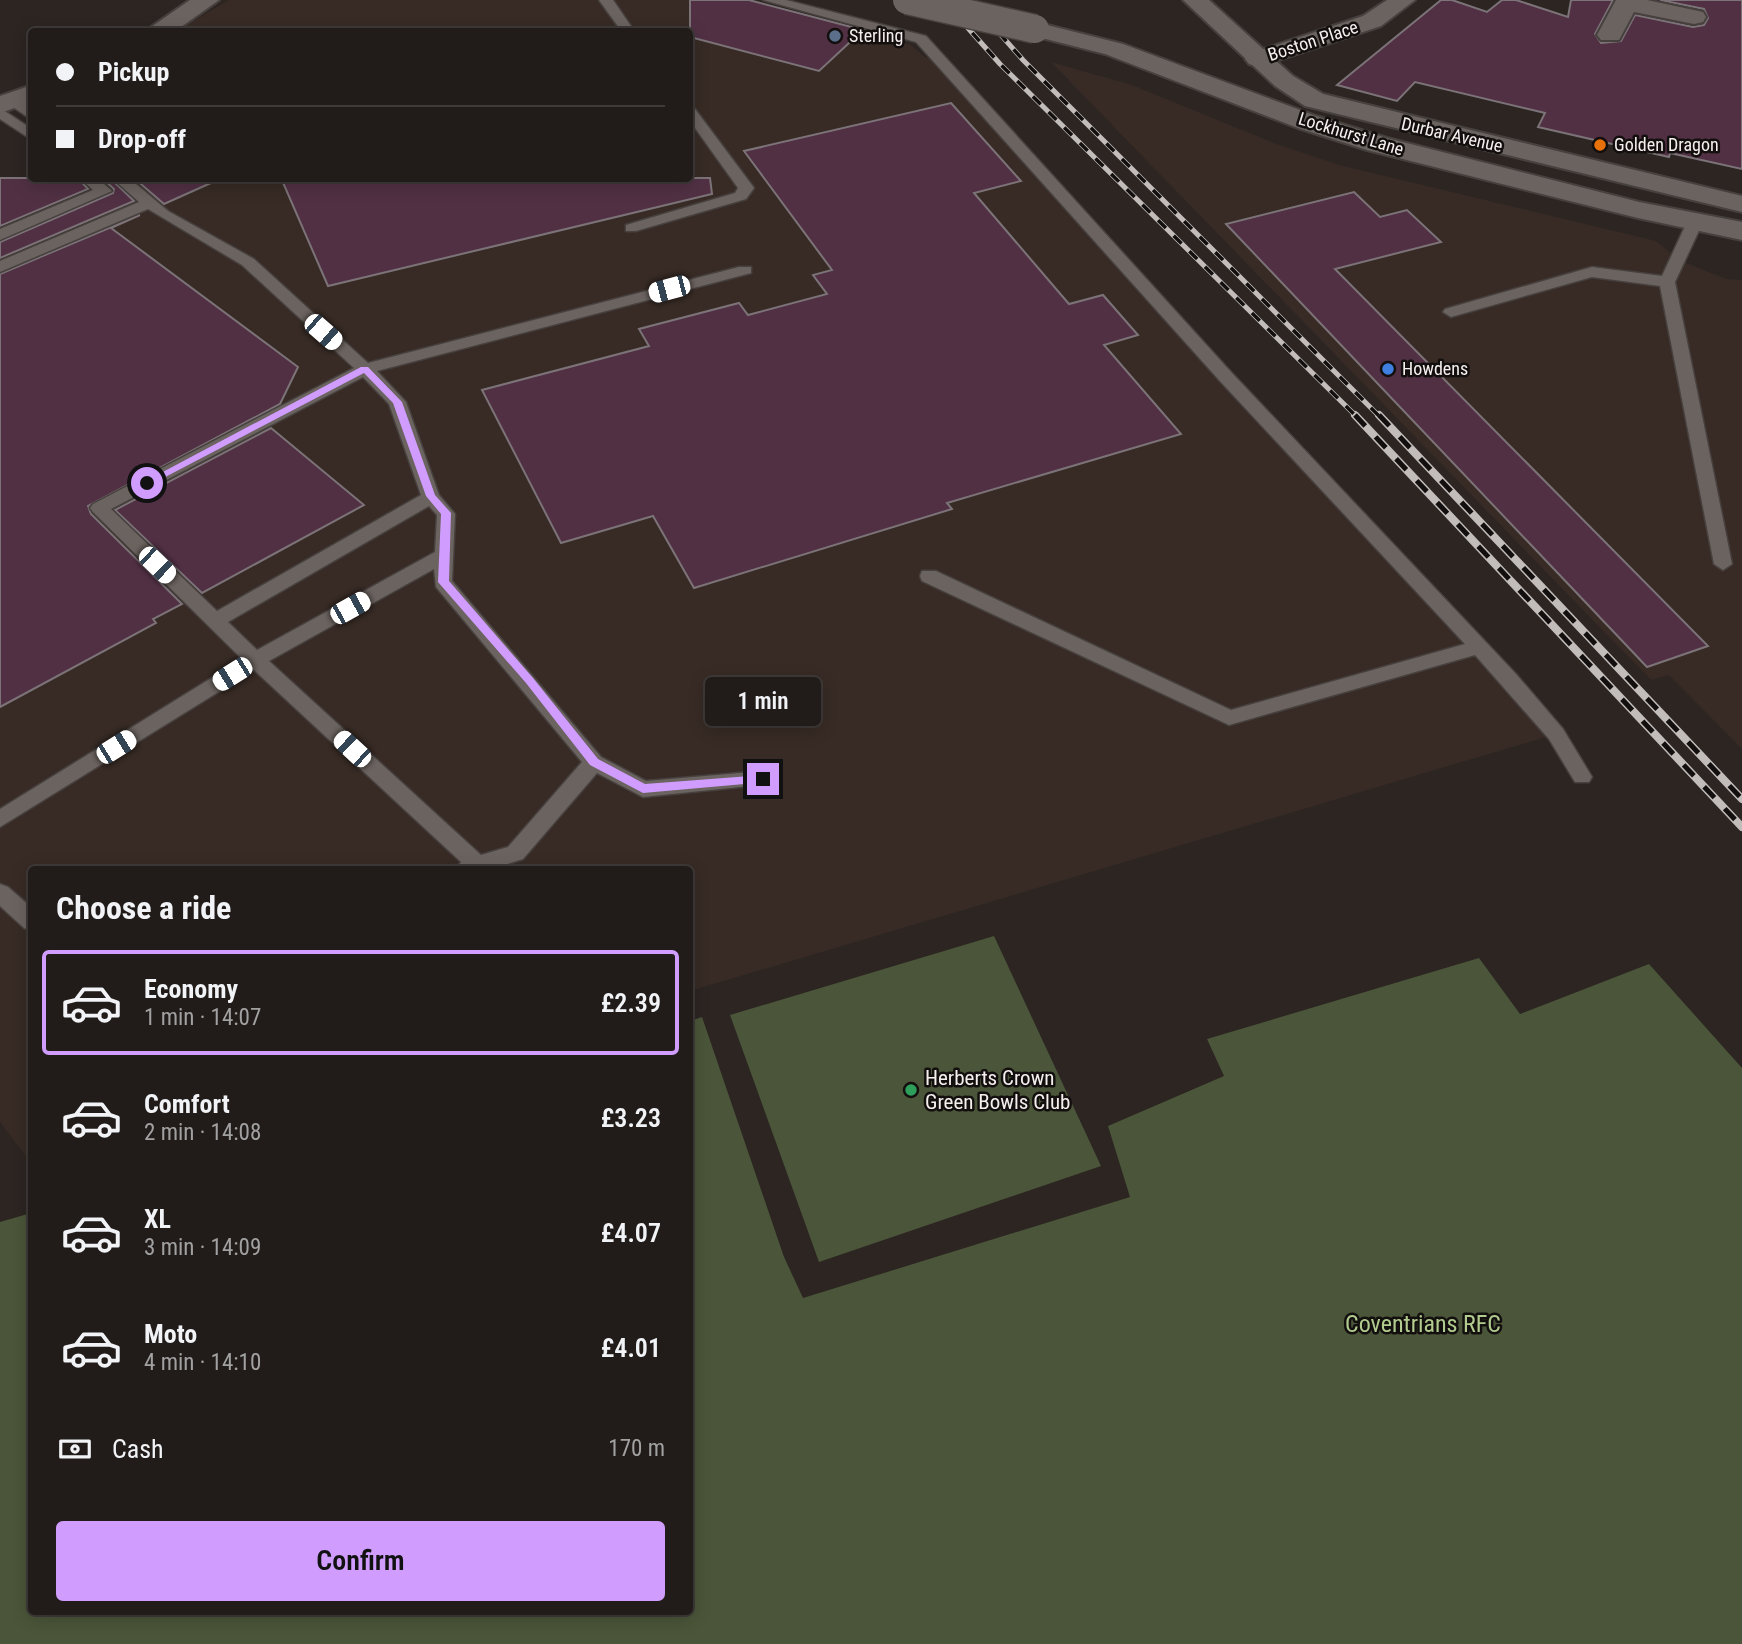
<!DOCTYPE html>
<html lang="en">
<head>
<meta charset="utf-8">
<style>
  :root { --surface:#211c1a; --page:#2d2927; --text:#f1f3f6; --muted:#a2a1a2; --line:#3e3a39; --accent:#d09dff }
  body { margin:0; font-family:"Roboto Condensed",sans-serif; background:var(--page); color:var(--text); height:100vh; display:flex; flex-direction:column; font-size:26px; white-space:nowrap }
  * { box-sizing:border-box; margin:0 }
  p { font-size:23px; color:var(--muted) }
  .icon { flex:none; width:38px; height:38px; fill:none; stroke:currentColor; stroke-width:2; stroke-linecap:round; stroke-linejoin:round }
  .map { position:relative; flex:1; overflow:hidden }
  .sheet { position:absolute; left:28px; top:866px; width:665px; height:749px; display:flex; flex-direction:column; background:var(--surface); border-radius:7px; box-shadow:0 4px 18px #0003,0 0 0 2px var(--line) }
  .sheet>* { flex:none }
  .hud { position:absolute; left:28px; top:28px; width:665px; height:154px; border-radius:7px; box-shadow:0 4px 18px #0003,0 0 0 2px var(--line); display:grid; align-content:center; height:154px; padding:0 28px; background:var(--surface) }
  .end { position:absolute; width:32px; height:32px; margin:-16px; border:9px solid #d09dff; background:#111; box-shadow:0 0 0 4px #111 }
  .from { border-radius:50% }
  .bubble { position:absolute; height:49px; border-radius:7px; background:var(--surface); box-shadow:0 4px 18px #0003,0 0 0 2px var(--line); font-size:23px; font-weight:600; line-height:49px; text-align:center }
  .car { position:absolute; width:21px; height:42px; margin:-21px -10px; border-radius:9px; box-shadow:0 0 5px 2px #0007; background:linear-gradient(#fff 24%,#345 0 40%,#fff 0 76%,#345 0 86%,#fff 0) }
  .hud b { display:flex; align-items:center; gap:24px; height:66px; font-size:26px }
  .hud b+b { border-top:2px solid var(--line) }
  .hud i { width:18px; height:18px; background:var(--text) }
  ul { padding:0; list-style:none }
  li { display:flex; align-items:center; gap:21px; height:105px; margin:0 14px 10px; padding:0 14px; border:4px solid transparent; border-radius:7px }
  li div { flex:1 }
  li b { display:block; font-size:26px }
  li em { font-style:normal; font-weight:600 }
  li.on { border-color:var(--accent) }
  li>.icon { width:63px; height:63px; stroke-width:1.5 }
  h2 { padding:0 28px; font-size:32px; line-height:84px }
  .pay { display:flex; align-items:center; gap:18px; height:77px; padding:0 28px; font-size:26px }
  .pay p { margin-inline-start:auto }
  .button { display:flex; gap:14px; margin-top:auto; padding:14px 28px }
  .button a { flex:1; height:80px; border-radius:7px; background:var(--accent); color:#111; font-size:28px; font-weight:600; line-height:80px; text-align:center }
  .map>svg:first-child { display:block }
</style>
</head>
<body>
<div class="map">
<svg width="1742" height="1644" viewBox="0 0 1742 1644">
  <rect width="100%" height="100%" fill="#2c2522"/>
  <g fill="#382b25">
    <path d="M 229,0 L 733,0 L 886,35 L 911,45 L 925,57 L 942,60 L 1556,734 L 690,991 L 690,870 L 32,870 L 31,1163 L 0,1122 L 0,242 L 104,197 L 81,179 L 690,178 L 690,32 L 176,31 Z"/>
    <path d="M 1051,62 L 1132,85 L 1276,144 L 1339,165 L 1656,241 L 1679,260 L 1726,279 L 1742,280 L 1742,749 L 1669,675 L 1651,680 Z"/>
  </g>
  <g fill="#4a5539">
    <path d="M 994,936 L 1101,1166 L 819,1262 L 730,1015 Z"/>
    <path d="M 1479,958 L 1520,1014 L 1649,964 L 1742,1068 L 1742,1644 L 0,1644 L 0,1222 L 31,1213 L 32,1612 L 690,1612 L 690,1021 L 702,1017 L 784,1257 L 803,1298 L 1130,1197 L 1108,1126 L 1224,1076 L 1207,1039 Z"/>
  </g>
  <g fill="#513044" stroke="#7b7377" stroke-width="2">
    <path d="M 690,0 L 749,0 L 863,30 L 819,71 L 690,37 Z"/>
    <path d="M 1441,0 L 1452,0 L 1487,12 L 1502,0 L 1516,0 L 1568,17 L 1571,0 L 1613,0 L 1595,34 L 1601,43 L 1621,41 L 1635,15 L 1693,27 L 1704,25 L 1708,18 L 1704,9 L 1660,0 L 1742,0 L 1742,169 L 1670,153 L 1669,157 L 1538,127 L 1545,113 L 1415,82 L 1397,101 L 1337,85 Z"/>
    <path d="M 951,103 L 1021,181 L 974,193 L 1069,304 L 1103,295 L 1138,335 L 1104,345 L 1181,434 L 947,503 L 952,509 L 694,588 L 653,516 L 561,543 L 482,390 L 649,346 L 639,329 L 739,303 L 748,315 L 827,294 L 813,275 L 832,270 L 744,151 Z"/>
    <path d="M 0,178 L 78,178 L 88,189 L 0,226 Z"/>
    <path d="M 102,178 L 110,178 L 134,201 L 0,258 L 0,242 L 113,193 L 114,189 Z"/>
    <path d="M 134,178 L 222,178 L 164,204 Z"/>
    <path d="M 281,178 L 710,178 L 712,194 L 328,286 Z"/>
    <path d="M 1354,192 L 1380,217 L 1407,210 L 1441,242 L 1335,269 L 1708,646 L 1647,667 L 1226,224 Z"/>
    <path d="M 140,215 L 111,228 L 298,367 L 280,404 L 88,506 L 91,514 L 182,604 L 153,619 L 156,623 L 0,707 L 0,274 Z"/>
    <path d="M 271,428 L 364,505 L 202,593 L 115,510 Z"/>
  </g>
  <g fill="none" stroke-linecap="round" stroke-linejoin="round">
    <g stroke="#46403e" stroke-width="3">
      <g id="service">
        <path d="M 599,0 L 613,0 L 635,32 L 622,32 Z"/>
        <path d="M 763,0 L 786,0 L 926,36 L 1231,372 L 1516,674 L 1563,729 L 1592,777 L 1589,782 L 1575,782 L 1549,739 L 1475,655 L 1229,725 L 922,581 L 920,576 L 922,571 L 936,571 L 1231,710 L 1465,644 L 1219,380 L 916,42 Z"/>
        <path d="M 12,96 L 32,108 L 32,120 L 7,103 L 5,100 Z"/>
        <path d="M 0,108 L 32,129 L 32,140 L 0,119 Z"/>
        <path d="M 690,108 L 695,109 L 754,188 L 746,199 L 636,231 L 626,231 L 626,225 L 735,193 L 738,188 L 690,121 Z"/>
        <path d="M 80,178 L 97,178 L 112,191 L 0,240 L 0,229 L 93,190 Z"/>
        <path d="M 112,178 L 129,178 L 168,211 L 254,259 L 368,363 L 739,267 L 751,267 L 751,273 L 377,371 L 406,402 L 439,495 L 455,514 L 452,581 L 601,757 L 646,781 L 763,771 L 770,774 L 773,779 L 770,784 L 643,797 L 597,773 L 523,859 L 489,870 L 455,870 L 461,862 L 254,670 L 0,827 L 0,809 L 242,659 L 93,512 L 90,508 L 93,504 L 354,368 L 242,265 L 148,209 L 0,272 L 0,261 L 139,202 ZM 363,377 L 389,404 L 421,495 L 217,611 L 111,509 ZM 429,506 L 437,515 L 435,552 L 257,650 L 228,622 ZM 434,569 L 436,587 L 582,762 L 508,847 L 481,855 L 269,661 Z"/>
        <path d="M 1695,217 L 1703,222 L 1675,282 L 1732,564 L 1723,570 L 1714,564 L 1660,286 L 1592,277 L 1451,317 L 1443,312 L 1445,309 L 1592,267 L 1662,276 L 1687,222 Z"/>
        <path d="M 0,884 L 8,887 L 32,908 L 32,931 L 24,928 L 0,906 Z"/>
      </g>
    </g>
    <g stroke="#46403e" stroke-width="4">
      <g id="minor">
        <path d="M 190,0 L 219,0 L 174,32 L 144,32 Z"/>
        <path d="M 1387,0 L 1415,0 L 1381,26 L 1258,67 L 1249,64 L 1245,59 L 1249,54 L 1363,16 Z"/>
        <path d="M 1616,0 L 1647,0 L 1703,12 L 1706,17 L 1703,22 L 1694,24 L 1634,12 L 1619,40 L 1601,40 L 1597,35 Z"/>
        <path d="M 32,85 L 32,102 L 0,113 L 0,96 Z"/>
      </g>
    </g>
    <g stroke="#46403e" stroke-width="4">
      <path id="tertiary" d="M 1183,0 L 1209,0 L 1293,76 L 1323,94 L 1742,196 L 1742,212 L 1305,106 L 1275,86 Z"/>
    </g>
    <g stroke="#46403e" stroke-width="4">
      <path id="secondary" d="M 1035,22 L 1123,44 L 1316,116 L 1387,138 L 1639,202 L 1742,222 L 1742,240 L 1638,218 L 1367,150 L 1298,128 L 1105,54 L 1026,34 L 1023,29 L 1026,24 Z"/>
    </g>
    <use href="#service" fill="#6b635f" fill-rule="evenodd"/>
    <use href="#minor" fill="#6b635f" fill-rule="evenodd"/>
    <use href="#tertiary" fill="#6b635f" fill-rule="evenodd"/>
    <use href="#secondary" fill="#6b635f" fill-rule="evenodd"/>
    <g stroke="#c2bcba" stroke-width="5">
      <g id="rail-far1">
        <path d="M 943,0 L 1000,64 L 1357,417"/>
        <path d="M 970,0 L 1023,60 L 1380,417"/>
      </g>
    </g>
    <g stroke="#c2bcba" stroke-width="8">
      <g id="rail">
        <path d="M 1355,415 L 1742,827"/>
        <path d="M 1379,415 L 1742,799"/>
      </g>
    </g>
    <use href="#rail-far1" stroke="#120f0e" stroke-width="3.5" stroke-dasharray="11" stroke-linecap="butt"/>
    <use href="#rail" stroke="#120f0e" stroke-width="5" stroke-dasharray="15" stroke-linecap="butt"/>
    <g stroke="#46403e" stroke-width="31" stroke-linecap="butt">
      <path id="secondary-bridge" d="M 907,0 L 1035,29"/>
    </g>
    <use href="#secondary-bridge" stroke="#6b635f" stroke-width="28"/>
  </g>
  <path fill="#d09dff" d="M 361,367 L 368,367 L 402,402 L 435,495 L 451,513 L 449,581 L 533,678 L 598,759 L 645,784 L 763,775 L 769,779 L 767,782 L 643,793 L 590,765 L 526,683 L 438,582 L 441,514 L 426,496 L 393,403 L 364,373 L 150,485 L 142,483 Z"/>
  <circle fill="#5c6f8a" stroke="#120f0e" stroke-width="2.5" cx="835" cy="36" r="7"/>
  <circle fill="#e8710a" stroke="#120f0e" stroke-width="2.5" cx="1600" cy="145" r="7"/>
  <circle fill="#3f7fe0" stroke="#120f0e" stroke-width="2.5" cx="1388" cy="369" r="7"/>
  <circle fill="#2e9e5b" stroke="#120f0e" stroke-width="2.5" cx="911" cy="1090" r="7"/>
  <g text-anchor="middle" stroke-width="5" stroke-linejoin="round" paint-order="stroke">
    <g font-size="18" fill="#f5f0ee" stroke="#120f0e" text-anchor="start">
      <text x="849" y="42">Sterling</text>
      <text x="1614" y="151">Golden Dragon</text>
      <text x="1402" y="375">Howdens</text>
    </g>
    <g font-size="18" fill="#f5f0ee" stroke="#120f0e">
      <text transform="translate(1313 41) rotate(-18)" y="6">Boston Place</text>
      <text transform="translate(1351 134) rotate(17)" y="6">Lockhurst Lane</text>
      <text transform="translate(1452 135) rotate(13)" y="6">Durbar Avenue</text>
    </g>
    <g font-size="21" fill="#f5f0ee" stroke="#120f0e" text-anchor="start">
      <text x="925" y="1085">Herberts Crown<tspan x="925" dy="24">Green Bowls Club</tspan></text>
    </g>
    <g font-size="24" fill="#b2cb8e" stroke="#120f0e">
      <text x="1423" y="1332">Coventrians RFC</text>
    </g>
  </g>
</svg>
<i class="end from" style="left:147px;top:483px"></i>
<i class="end" style="left:763px;top:779px"></i>
<div class="bubble" style="left:705px;top:677px;width:116px">1 min</div>
<i class="car" style="left:669px;top:289px;rotate:255deg"></i>
<i class="car" style="left:323px;top:332px;rotate:131deg"></i>
<i class="car" style="left:157px;top:565px;rotate:134deg"></i>
<i class="car" style="left:350px;top:608px;rotate:61deg"></i>
<i class="car" style="left:232px;top:674px;rotate:238deg"></i>
<i class="car" style="left:116px;top:747px;rotate:58deg"></i>
<i class="car" style="left:352px;top:749px;rotate:313deg"></i>
<div class="hud">
<b><i class="from"></i>Pickup</b>
<b><i></i>Drop-off</b>
</div>
<section class="sheet">
<h2>Choose a ride</h2>
<ul>
<li class="on"><svg class="icon" aria-label="car" viewBox="0 0 24 24"><path d="M5 17H2v-5l4-1 3-4h7l3 4 3 1v5h-3M9 17h6M6 11h13"/><circle cx="7" cy="17" r="2"/><circle cx="17" cy="17" r="2"/></svg><div><b>Economy</b><p>1 min · 14:07</p></div><em>£2.39</em></li>
<li><svg class="icon" aria-label="car" viewBox="0 0 24 24"><path d="M5 17H2v-5l4-1 3-4h7l3 4 3 1v5h-3M9 17h6M6 11h13"/><circle cx="7" cy="17" r="2"/><circle cx="17" cy="17" r="2"/></svg><div><b>Comfort</b><p>2 min · 14:08</p></div><em>£3.23</em></li>
<li><svg class="icon" aria-label="car" viewBox="0 0 24 24"><path d="M5 17H2v-5l4-1 3-4h7l3 4 3 1v5h-3M9 17h6M6 11h13"/><circle cx="7" cy="17" r="2"/><circle cx="17" cy="17" r="2"/></svg><div><b>XL</b><p>3 min · 14:09</p></div><em>£4.07</em></li>
<li><svg class="icon" aria-label="car" viewBox="0 0 24 24"><path d="M5 17H2v-5l4-1 3-4h7l3 4 3 1v5h-3M9 17h6M6 11h13"/><circle cx="7" cy="17" r="2"/><circle cx="17" cy="17" r="2"/></svg><div><b>Moto</b><p>4 min · 14:10</p></div><em>£4.01</em></li>
</ul>
<div class="pay"><svg class="icon" aria-label="cash" viewBox="0 0 24 24"><path d="M3 7h18v10H3z"/><circle cx="12" cy="12" r="2"/></svg>Cash<p>170 m</p></div>
<div class="button"><a>Confirm</a></div>
</section>
</div>
</body>
</html>
